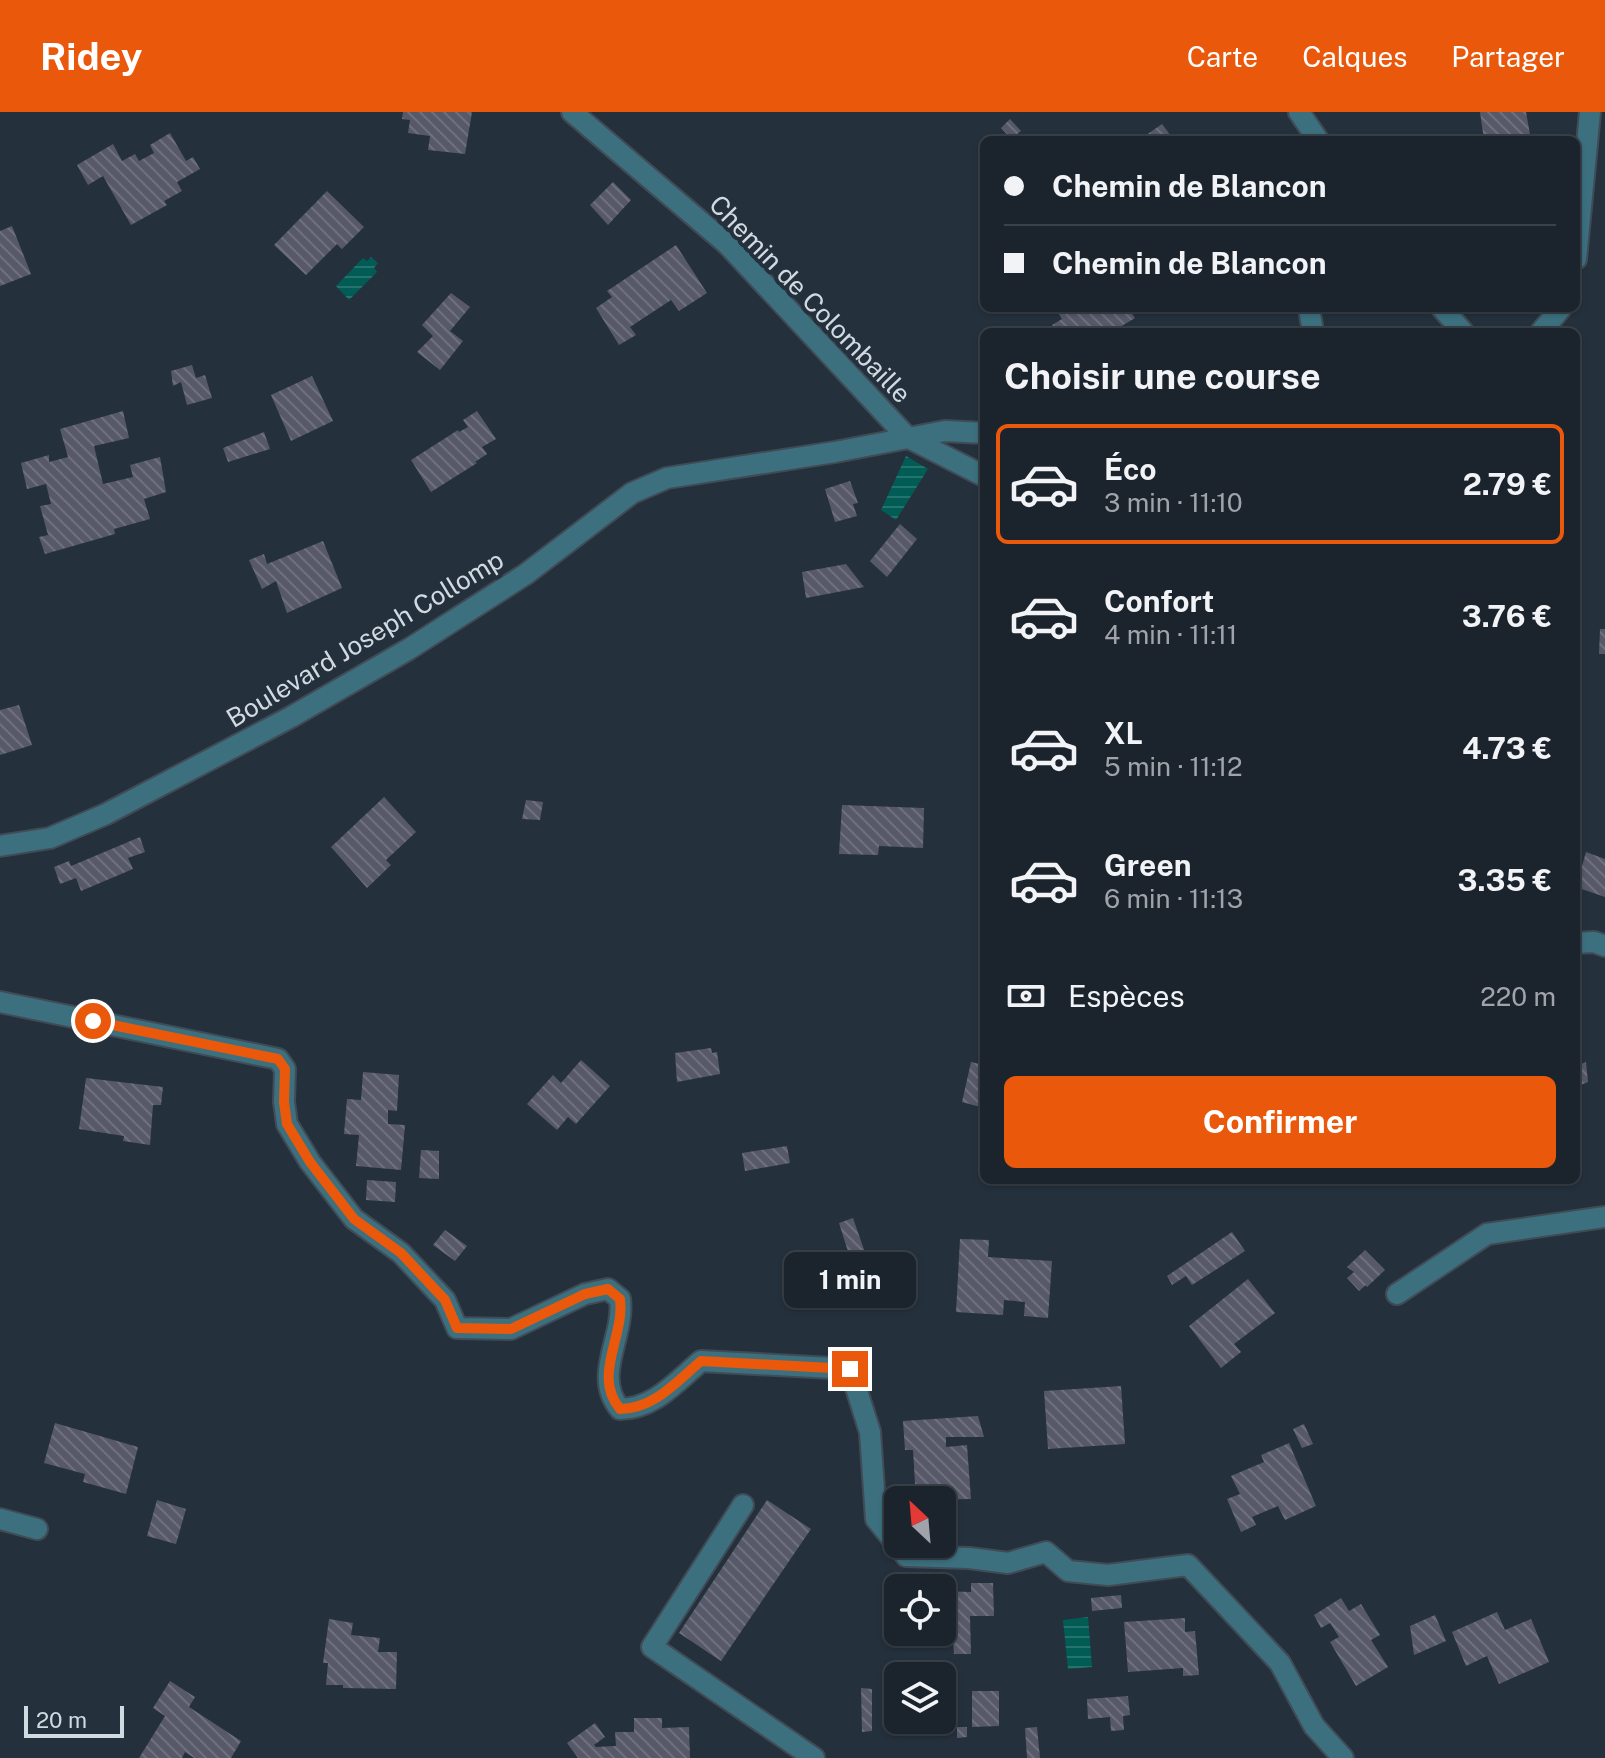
<!DOCTYPE html>
<html lang="fr">
<head>
<meta charset="utf-8">
<style>
  :root { --surface:#1b242d; --page:#242c35; --text:#f1f3f6; --muted:#a0a4aa; --line:#394149; --accent:#ea580c }
  body { margin:0; font-family:"Public Sans",sans-serif; background:var(--page); color:var(--text); height:100vh; display:flex; flex-direction:column; font-size:30px; white-space:nowrap }
  * { box-sizing:border-box; margin:0 }
  p { font-size:26px; color:var(--muted) }
  .icon { flex:none; width:44px; height:44px; fill:none; stroke:currentColor; stroke-width:2; stroke-linecap:round; stroke-linejoin:round }
  .map { position:relative; flex:1; overflow:hidden }
  .side { position:absolute; left:980px; top:216px; width:600px; height:856px; display:flex; flex-direction:column; background:var(--surface); border-radius:12px; box-shadow:0 2px 6px #0004,0 0 0 2px var(--line) }
  .side>* { flex:none }
  .guide { position:absolute; left:980px; top:24px; width:600px; height:176px; border-radius:12px; box-shadow:0 2px 6px #0004,0 0 0 2px var(--line); display:grid; align-content:center; height:176px; padding:0 24px; background:var(--surface) }
  .needle { width:52px; rotate:334deg }
  .controls { position:absolute; left:884px; top:1374px; display:grid; gap:16px }
  .controls a { display:grid; place-items:center; width:72px; height:72px; border-radius:12px; background:var(--surface); box-shadow:0 2px 6px #0004,0 0 0 2px var(--line); font-size:40px }
  .scale { position:absolute; left:24px; bottom:20px; width:100px; box-sizing:border-box; padding-left:8px; border:4px solid #d1d9e1; border-top:0; font-size:22px; line-height:28px; white-space:nowrap; color:#d1d9e1; -webkit-text-stroke:6px #24303c; paint-order:stroke }
  .end { position:absolute; width:36px; height:36px; margin:-18px; border:10px solid #ea580c; background:#fff; box-shadow:0 0 0 4px #fff }
  .from { border-radius:50% }
  .bubble { position:absolute; height:56px; border-radius:12px; background:var(--surface); box-shadow:0 2px 6px #0004,0 0 0 2px var(--line); font-size:26px; font-weight:700; line-height:56px; text-align:center }
  .guide b { display:flex; align-items:center; gap:28px; height:76px; font-size:30px }
  .guide b+b { border-top:2px solid var(--line) }
  .guide i { width:20px; height:20px; background:var(--text) }
  ul { padding:0; list-style:none }
  li { display:flex; align-items:center; gap:24px; height:120px; margin:0 16px 12px; padding:0 8px; border:4px solid transparent; border-radius:12px }
  li div { flex:1 }
  li b { display:block; font-size:30px }
  li em { font-style:normal; font-weight:700 }
  li.active { border-color:var(--accent) }
  li>.icon { width:72px; height:72px; stroke-width:1.5 }
  h2 { padding:0 24px; font-size:36px; line-height:96px }
  .pay { display:flex; align-items:center; gap:20px; height:88px; padding:0 24px; font-size:30px }
  .pay p { margin-inline-start:auto }
  .action { display:flex; gap:16px; margin-top:auto; padding:16px 24px }
  .action a { flex:1; height:92px; border-radius:12px; background:var(--accent); color:#fff; font-size:32px; font-weight:700; line-height:92px; text-align:center }
  header { display:flex; align-items:center; gap:48px; box-sizing:border-box; height:112px; padding:0 40px; background:var(--accent); color:#fff }
  header strong { font-size:38px }
  nav { display:flex; gap:44px; margin-inline-start:auto; font-size:28px }
  .map>svg:first-child { display:block }
</style>
</head>
<body>
<header>
<strong>Ridey</strong>
<nav><a>Carte</a><a>Calques</a><a>Partager</a></nav>
</header>
<div class="map">
<svg width="1605" height="1646" viewBox="0 0 1605 1646">
  <defs>
    <pattern id="water-rules" width="6" height="5" patternUnits="userSpaceOnUse" patternTransform="scale(2)"><rect width="6" height="5" fill="#025c56"/><path d="M0 2.5h6" fill="none" stroke="#26736e"/></pattern>
    <pattern id="building-back-hatch" width="6" height="6" patternUnits="userSpaceOnUse" patternTransform="scale(2)"><rect width="6" height="6" fill="#575969"/><path d="M-1 5l2 2M0 0l6 6M5-1l2 2" fill="none" stroke="#6e707e"/></pattern>
  </defs>
  <rect width="100%" height="100%" fill="#24303c"/>
  <g fill="url(#water-rules)">
    <path d="M 371,145 L 378,151 L 374,156 L 377,160 L 349,188 L 336,174 L 363,146 L 367,149 Z"/>
    <path d="M 906,344 L 928,357 L 896,408 L 881,398 Z"/>
    <path d="M 1088,1505 L 1092,1555 L 1068,1557 L 1063,1508 Z"/>
  </g>
  <g fill="url(#building-back-hatch)">
    <path d="M 403,0 L 472,0 L 465,42 L 428,38 L 430,24 L 408,21 L 410,8 L 402,7 Z"/>
    <path d="M 1480,0 L 1526,0 L 1531,28 L 1484,28 Z"/>
    <path d="M 1010,7 L 1021,19 L 1011,27 L 1001,16 Z"/>
    <path d="M 1162,12 L 1174,28 L 1139,28 Z"/>
    <path d="M 170,21 L 186,49 L 193,45 L 200,57 L 177,70 L 182,79 L 164,89 L 167,93 L 131,113 L 103,64 L 88,73 L 77,53 L 113,32 L 122,49 L 135,42 L 139,49 L 154,41 L 150,33 Z"/>
    <path d="M 613,70 L 631,88 L 608,113 L 590,93 Z"/>
    <path d="M 327,79 L 364,115 L 342,137 L 337,132 L 306,163 L 274,133 Z"/>
    <path d="M 12,114 L 31,162 L 0,174 L 0,119 Z"/>
    <path d="M 676,133 L 707,181 L 679,199 L 671,188 L 630,215 L 636,223 L 619,233 L 596,196 L 612,185 L 607,179 Z"/>
    <path d="M 451,181 L 470,195 L 450,219 L 463,229 L 440,258 L 417,240 L 433,224 L 422,213 Z"/>
    <path d="M 1055,196 L 1128,196 L 1135,206 L 1115,218 L 1116,220 L 1057,220 L 1052,213 L 1062,207 Z"/>
    <path d="M 192,253 L 196,266 L 205,263 L 212,286 L 187,293 L 181,270 L 173,274 L 171,259 Z"/>
    <path d="M 312,264 L 333,309 L 291,329 L 271,283 Z"/>
    <path d="M 123,299 L 129,326 L 94,334 L 103,372 L 133,365 L 130,353 L 160,345 L 166,380 L 144,387 L 150,407 L 114,417 L 115,422 L 45,442 L 39,425 L 48,423 L 40,394 L 51,392 L 46,372 L 27,377 L 21,351 L 49,343 L 49,350 L 68,345 L 60,317 Z"/>
    <path d="M 477,299 L 496,327 L 482,335 L 487,342 L 475,350 L 477,351 L 431,380 L 411,348 L 458,318 L 459,320 L 468,315 L 463,308 Z"/>
    <path d="M 264,320 L 270,337 L 228,350 L 223,336 Z"/>
    <path d="M 850,369 L 858,391 L 853,392 L 857,404 L 835,410 L 825,377 Z"/>
    <path d="M 900,412 L 917,427 L 887,465 L 870,449 Z"/>
    <path d="M 323,429 L 342,476 L 287,501 L 276,469 L 262,477 L 249,448 L 264,442 L 267,452 Z"/>
    <path d="M 846,452 L 864,475 L 806,486 L 802,460 Z"/>
    <path d="M 1600,517 L 1605,517 L 1605,542 L 1599,542 Z"/>
    <path d="M 19,593 L 32,633 L 0,643 L 0,598 Z"/>
    <path d="M 384,685 L 416,720 L 386,748 L 391,753 L 367,776 L 331,735 Z"/>
    <path d="M 526,688 L 543,690 L 540,708 L 522,707 Z"/>
    <path d="M 842,693 L 924,696 L 923,736 L 879,734 L 878,743 L 839,742 Z"/>
    <path d="M 140,725 L 145,740 L 128,746 L 133,757 L 81,779 L 76,766 L 60,772 L 54,755 L 69,749 L 71,754 Z"/>
    <path d="M 1586,740 L 1605,747 L 1605,785 L 1576,775 Z"/>
    <path d="M 711,936 L 712,941 L 717,940 L 720,962 L 677,970 L 675,941 Z"/>
    <path d="M 581,948 L 610,974 L 576,1012 L 568,1005 L 557,1018 L 527,992 L 553,963 L 561,971 Z"/>
    <path d="M 971,950 L 984,953 L 984,996 L 962,990 Z"/>
    <path d="M 1586,950 L 1588,970 L 1576,975 L 1576,954 Z"/>
    <path d="M 363,960 L 399,963 L 397,999 L 388,998 L 388,1012 L 405,1013 L 401,1058 L 356,1054 L 359,1023 L 344,1022 L 347,987 L 361,988 Z"/>
    <path d="M 86,966 L 163,975 L 161,993 L 153,993 L 150,1033 L 123,1029 L 124,1024 L 79,1017 Z"/>
    <path d="M 787,1034 L 790,1051 L 745,1059 L 742,1041 Z"/>
    <path d="M 421,1038 L 439,1039 L 439,1067 L 419,1066 Z"/>
    <path d="M 367,1068 L 396,1070 L 395,1090 L 366,1088 Z"/>
    <path d="M 853,1106 L 877,1175 L 861,1181 L 839,1111 Z"/>
    <path d="M 445,1118 L 467,1134 L 455,1149 L 433,1133 Z"/>
    <path d="M 1232,1120 L 1245,1139 L 1192,1173 L 1186,1164 L 1172,1173 L 1167,1164 Z"/>
    <path d="M 960,1127 L 989,1128 L 988,1145 L 1052,1149 L 1048,1206 L 1024,1204 L 1025,1190 L 1004,1188 L 1003,1203 L 956,1200 Z"/>
    <path d="M 1365,1138 L 1385,1158 L 1367,1175 L 1366,1173 L 1359,1179 L 1347,1166 L 1354,1160 L 1347,1155 Z"/>
    <path d="M 1248,1167 L 1275,1201 L 1234,1232 L 1241,1240 L 1221,1256 L 1189,1214 Z"/>
    <path d="M 1121,1274 L 1125,1332 L 1048,1337 L 1044,1279 Z"/>
    <path d="M 978,1304 L 984,1325 L 946,1325 L 946,1335 L 967,1333 L 971,1387 L 916,1388 L 913,1338 L 905,1338 L 903,1309 Z"/>
    <path d="M 55,1311 L 138,1335 L 126,1382 L 83,1370 L 85,1362 L 44,1351 Z"/>
    <path d="M 1304,1312 L 1313,1332 L 1302,1336 L 1293,1317 Z"/>
    <path d="M 1289,1331 L 1316,1394 L 1285,1408 L 1278,1394 L 1252,1405 L 1256,1413 L 1241,1420 L 1227,1387 L 1240,1382 L 1231,1364 L 1264,1350 L 1261,1343 Z"/>
    <path d="M 157,1388 L 186,1397 L 176,1432 L 147,1424 Z"/>
    <path d="M 767,1388 L 811,1417 L 721,1549 L 679,1521 Z"/>
    <path d="M 971,1471 L 993,1471 L 994,1504 L 970,1504 L 971,1542 L 954,1542 L 953,1529 L 918,1531 L 918,1523 L 904,1524 L 904,1520 L 942,1520 L 942,1479 L 971,1480 Z"/>
    <path d="M 1121,1483 L 1122,1496 L 1092,1499 L 1091,1486 Z"/>
    <path d="M 1341,1486 L 1349,1499 L 1361,1492 L 1380,1523 L 1371,1528 L 1388,1555 L 1356,1574 L 1330,1530 L 1339,1525 L 1330,1511 L 1321,1516 L 1314,1503 Z"/>
    <path d="M 1497,1500 L 1505,1518 L 1531,1507 L 1549,1550 L 1499,1572 L 1487,1544 L 1466,1554 L 1452,1520 Z"/>
    <path d="M 1435,1503 L 1446,1529 L 1414,1543 L 1410,1514 Z"/>
    <path d="M 1185,1506 L 1185,1520 L 1195,1519 L 1199,1563 L 1183,1564 L 1183,1556 L 1128,1560 L 1124,1510 Z"/>
    <path d="M 329,1507 L 353,1511 L 351,1523 L 380,1526 L 378,1540 L 397,1540 L 396,1577 L 343,1576 L 343,1573 L 326,1573 L 328,1551 L 323,1551 Z"/>
    <path d="M 170,1569 L 195,1585 L 189,1595 L 241,1629 L 231,1646 L 194,1646 L 185,1640 L 182,1646 L 139,1646 L 165,1604 L 153,1596 Z"/>
    <path d="M 861,1576 L 872,1577 L 872,1619 L 862,1620 Z"/>
    <path d="M 972,1579 L 999,1579 L 999,1614 L 972,1615 Z"/>
    <path d="M 1128,1584 L 1130,1603 L 1123,1604 L 1124,1618 L 1111,1619 L 1110,1605 L 1088,1607 L 1087,1587 Z"/>
    <path d="M 634,1606 L 662,1606 L 662,1616 L 689,1615 L 690,1646 L 578,1646 L 567,1631 L 595,1611 L 605,1625 L 594,1633 L 596,1635 L 616,1634 L 615,1620 L 634,1620 Z"/>
    <path d="M 957,1615 L 967,1615 L 967,1625 L 957,1626 Z"/>
    <path d="M 1037,1615 L 1040,1646 L 1027,1646 L 1025,1616 Z"/>
  </g>
  <g fill="none" stroke-linecap="round" stroke-linejoin="round">
    <g stroke="#404b56" stroke-width="24">
      <g id="minor">
        <path d="M 572,0 L 727,132 L 907,325 L 984,364"/>
        <path d="M 1299,0 L 1318,28"/>
        <path d="M 1576,147 L 1590,0"/>
        <path d="M 1309,196 L 1313,220"/>
        <path d="M 1442,196 L 1463,220"/>
        <path d="M 1541,220 L 1561,196"/>
        <path d="M 0,734 L 50,726 L 106,702 L 291,605 L 409,537 L 526,462 L 632,381 L 667,366 L 835,340 L 945,319 L 984,321"/>
        <path d="M 1576,831 L 1594,830 L 1605,834"/>
        <path d="M 0,890 L 278,947 L 285,957 L 284,990 L 287,1012 L 310,1050 L 354,1107 L 401,1141 L 445,1188 L 457,1216 L 511,1217 L 585,1182 L 608,1177 L 620,1187 C 625,1225 592,1263 620,1297 C 654,1297 676,1270 701,1249 L 850,1257 L 870,1320 L 876,1407 L 906,1444 L 969,1446 L 1008,1451 L 1046,1440 L 1068,1459 L 1108,1463 L 1188,1453 L 1280,1551 L 1314,1614 L 1343,1646"/>
        <path d="M 1397,1182 L 1487,1122 L 1605,1105"/>
        <path d="M 743,1393 L 652,1535 L 814,1646"/>
        <path d="M 0,1407 L 37,1417"/>
      </g>
    </g>
    <use href="#minor" stroke="#3c707f" stroke-width="20"/>
  </g>
  <g fill="none" stroke-linecap="round" stroke-linejoin="round">
    <path stroke="#ea580c" stroke-width="10" d="M 93,909 L 278,947 L 285,957 L 284,990 L 287,1012 L 310,1050 L 354,1107 L 401,1141 L 445,1188 L 457,1216 L 511,1217 L 585,1182 L 608,1177 L 620,1187 C 625,1225 592,1263 620,1297 C 654,1297 676,1270 701,1249 L 850,1257"/>
  </g>
  <g text-anchor="middle" stroke-width="8" stroke-linejoin="round" paint-order="stroke">
    <g font-size="26" fill="#d1d9e1" stroke="#24303c">
      <text transform="translate(810 187) rotate(46)" y="9">Chemin de Colombaille</text>
      <text transform="translate(365 527) rotate(-31)" y="9">Boulevard Joseph Collomp</text>
    </g>
  </g>
</svg>
<div class="controls">
<a><svg class="needle" viewBox="-14 -14 28 28"><path d="M0-13l5 13h-10z" fill="#e53935"/><path d="M0 13l5-13h-10z" fill="#a0a4aa"/></svg></a>
<a><svg class="icon" aria-label="locate" viewBox="0 0 24 24"><circle cx="12" cy="12" r="6"/><path d="M12 2v4M12 18v4M2 12h4M18 12h4"/></svg></a>
<a><svg class="icon" aria-label="layers" viewBox="0 0 24 24"><path d="M12 4l9 5-9 5-9-5zM3 14l9 5 9-5"/></svg></a>
</div>
<div class="scale">20 m</div>
<i class="end from" style="left:93px;top:909px"></i>
<i class="end" style="left:850px;top:1257px"></i>
<div class="bubble" style="left:784px;top:1140px;width:132px">1 min</div>
<div class="guide">
<b><i class="from"></i>Chemin de Blancon</b>
<b><i></i>Chemin de Blancon</b>
</div>
<section class="side">
<h2>Choisir une course</h2>
<ul>
<li class="active"><svg class="icon" aria-label="car" viewBox="0 0 24 24"><path d="M5 17H2v-5l4-1 3-4h7l3 4 3 1v5h-3M9 17h6M6 11h13"/><circle cx="7" cy="17" r="2"/><circle cx="17" cy="17" r="2"/></svg><div><b>Éco</b><p>3 min · 11:10</p></div><em>2.79 €</em></li>
<li><svg class="icon" aria-label="car" viewBox="0 0 24 24"><path d="M5 17H2v-5l4-1 3-4h7l3 4 3 1v5h-3M9 17h6M6 11h13"/><circle cx="7" cy="17" r="2"/><circle cx="17" cy="17" r="2"/></svg><div><b>Confort</b><p>4 min · 11:11</p></div><em>3.76 €</em></li>
<li><svg class="icon" aria-label="car" viewBox="0 0 24 24"><path d="M5 17H2v-5l4-1 3-4h7l3 4 3 1v5h-3M9 17h6M6 11h13"/><circle cx="7" cy="17" r="2"/><circle cx="17" cy="17" r="2"/></svg><div><b>XL</b><p>5 min · 11:12</p></div><em>4.73 €</em></li>
<li><svg class="icon" aria-label="car" viewBox="0 0 24 24"><path d="M5 17H2v-5l4-1 3-4h7l3 4 3 1v5h-3M9 17h6M6 11h13"/><circle cx="7" cy="17" r="2"/><circle cx="17" cy="17" r="2"/></svg><div><b>Green</b><p>6 min · 11:13</p></div><em>3.35 €</em></li>
</ul>
<div class="pay"><svg class="icon" aria-label="cash" viewBox="0 0 24 24"><path d="M3 7h18v10H3z"/><circle cx="12" cy="12" r="2"/></svg>Espèces<p>220 m</p></div>
<div class="action"><a>Confirmer</a></div>
</section>
</div>
</body>
</html>
